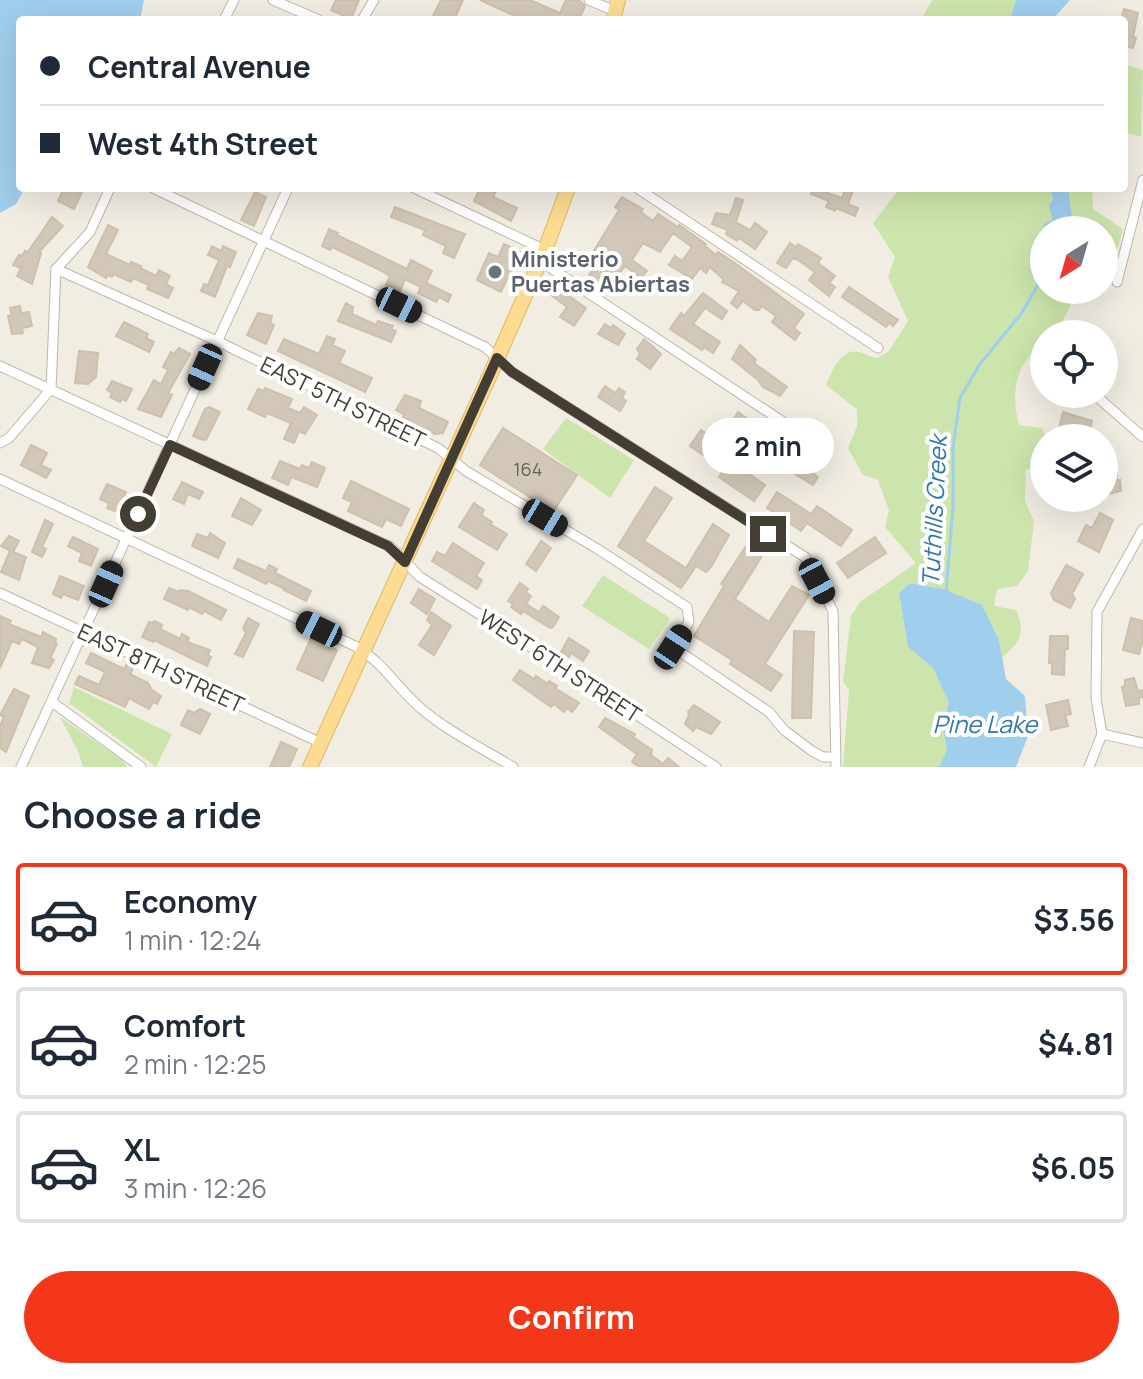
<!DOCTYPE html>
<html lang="en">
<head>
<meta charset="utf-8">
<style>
  :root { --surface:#fff; --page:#f2f2f3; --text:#1f2937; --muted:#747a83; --line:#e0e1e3; --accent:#f33718 }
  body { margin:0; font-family:Manrope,sans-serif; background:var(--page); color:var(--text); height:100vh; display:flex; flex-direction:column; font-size:30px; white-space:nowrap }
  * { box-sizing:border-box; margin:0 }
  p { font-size:26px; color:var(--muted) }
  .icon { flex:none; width:44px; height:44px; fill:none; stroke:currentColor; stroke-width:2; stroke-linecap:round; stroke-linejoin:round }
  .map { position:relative; height:767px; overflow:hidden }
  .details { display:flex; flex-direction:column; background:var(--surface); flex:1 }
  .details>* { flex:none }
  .banner { position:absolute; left:16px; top:16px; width:1112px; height:176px; border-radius:8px; box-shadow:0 8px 32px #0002; display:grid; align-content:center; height:176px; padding:0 24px; background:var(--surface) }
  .needle { width:52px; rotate:217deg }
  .buttons { position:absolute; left:1030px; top:216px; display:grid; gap:16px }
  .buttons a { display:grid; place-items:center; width:88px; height:88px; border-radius:50%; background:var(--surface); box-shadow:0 8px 32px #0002; font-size:40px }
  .end { position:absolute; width:36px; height:36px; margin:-18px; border:10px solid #433d34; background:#fff; box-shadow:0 0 0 4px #fff }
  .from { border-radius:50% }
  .bubble { position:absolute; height:56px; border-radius:28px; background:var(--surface); box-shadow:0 8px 32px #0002; font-size:26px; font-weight:700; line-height:56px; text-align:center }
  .car { position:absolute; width:24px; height:48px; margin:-24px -12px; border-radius:10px; box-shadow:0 0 6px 2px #0007; background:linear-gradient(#222 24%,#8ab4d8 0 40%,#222 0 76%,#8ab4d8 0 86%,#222 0) }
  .banner b { display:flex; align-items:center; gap:28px; height:76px; font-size:30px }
  .banner b+b { border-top:2px solid var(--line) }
  .banner i { width:20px; height:20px; background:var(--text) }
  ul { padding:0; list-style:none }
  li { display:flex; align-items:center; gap:24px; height:112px; margin:0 16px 12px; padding:0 8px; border:4px solid var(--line); border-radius:8px }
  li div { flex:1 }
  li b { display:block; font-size:30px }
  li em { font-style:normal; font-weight:700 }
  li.on { border-color:var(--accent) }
  li>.icon { width:72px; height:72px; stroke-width:1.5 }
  h2 { padding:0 24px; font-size:36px; line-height:96px }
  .action { display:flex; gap:16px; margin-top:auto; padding:16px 24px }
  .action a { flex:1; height:92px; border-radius:48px; background:var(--accent); color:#fff; font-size:32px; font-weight:700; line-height:92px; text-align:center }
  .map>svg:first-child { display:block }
</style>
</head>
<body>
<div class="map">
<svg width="1143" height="767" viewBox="0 0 1143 767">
  <rect width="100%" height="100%" fill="#f1ede3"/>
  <g fill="#cce5ac">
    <path d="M 932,0 L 1016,0 L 1010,20 L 921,20 Z"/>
    <path d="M 1124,64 L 1143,70 L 1141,137 L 1124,132 Z"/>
    <path d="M 900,188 L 1050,188 L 1053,199 L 1049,205 L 1052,220 L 1044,224 L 1044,290 L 1078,290 L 1056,334 L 1044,334 L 1044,345 C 1014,362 1011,394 1019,425 L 1042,428 L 1046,438 L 1044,468 L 1026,469 L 1025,501 L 1034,521 L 1028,571 L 1017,586 L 997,589 L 994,606 L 1016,610 C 1026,634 1020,642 1002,658 L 999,640 L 982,605 L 944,589 L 910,583 L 899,593 L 908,647 L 933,668 L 949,703 L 942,724 L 947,750 L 939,767 L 843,767 L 849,690 L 843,682 L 851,616 L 860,602 L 916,563 L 885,527 L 889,511 L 878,480 L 863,475 L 848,448 L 857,426 L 857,409 L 826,385 C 832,373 840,348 858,352 C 865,353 870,358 878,358 L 889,351 L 908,321 L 888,277 L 895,257 L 873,223 Z"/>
    <path d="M 1068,188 L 1092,188 L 1093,209 L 1123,229 L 1115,256 L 1104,255 L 1104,230 L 1063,230 L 1072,216 Z"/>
    <path d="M 566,418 L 634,460 L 610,498 L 543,449 Z"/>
    <path d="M 603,575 L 670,618 L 649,649 L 582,606 Z"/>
    <path d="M 74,687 L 172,734 L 156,767 L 69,703 Z"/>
    <path d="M 60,717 L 122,760 L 127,767 L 83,767 L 78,751 Z"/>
  </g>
  <g fill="#a0ceed">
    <path d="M 0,0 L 144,0 L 140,20 L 20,20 L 20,188 L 25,188 L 16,204 L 0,213 Z"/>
    <path d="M 1016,0 L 1070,0 L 1052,20 L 1010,20 Z"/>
    <path d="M 1050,188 L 1068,188 L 1072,216 L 1063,230 L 1044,230 L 1044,237 L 1044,224 L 1052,220 L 1049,205 L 1053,199 Z"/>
    <path d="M 910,583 L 944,589 L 982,605 L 999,640 L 1006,679 L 1025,696 L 1028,736 L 1016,767 L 939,767 L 947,750 L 942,724 L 949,703 L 933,668 L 908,647 L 899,593 Z"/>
  </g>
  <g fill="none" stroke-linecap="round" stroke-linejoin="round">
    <path stroke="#a0ceed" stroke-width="3" d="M 946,592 L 953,507 L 953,447 L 960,398 L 980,364 L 1021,314 L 1044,275"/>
  </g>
  <g fill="#d2c8b9" stroke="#cdc0ac" stroke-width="2">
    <path d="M 336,0 L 359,0 L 351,19 L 331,10 Z"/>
    <path d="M 441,0 L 463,0 L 454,20 L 431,20 Z"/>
    <path d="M 480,0 L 530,0 L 560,13 L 566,0 L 579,0 L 585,6 L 579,20 L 524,20 Z"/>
    <path d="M 1124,9 L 1138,13 L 1133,37 L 1136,38 L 1133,48 L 1124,46 L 1124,20 L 1121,20 Z"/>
    <path d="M 64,188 L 84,188 L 74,209 L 58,201 Z"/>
    <path d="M 480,188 L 497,188 L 493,197 L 517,208 L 511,221 L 474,201 Z"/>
    <path d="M 813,188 L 842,198 L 846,188 L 854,188 L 848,204 L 858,208 L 855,216 L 836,208 L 835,211 L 826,207 L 829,201 L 811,194 Z"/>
    <path d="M 255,192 L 266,197 L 254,226 L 241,220 Z"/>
    <path d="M 622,197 L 643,209 L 641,212 L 653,221 L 658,214 L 678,227 L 679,225 L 706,244 L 705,246 L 716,255 L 718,252 L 732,261 L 804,314 L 794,328 L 800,333 L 795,340 L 772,322 L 776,316 L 762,306 L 759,310 L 755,310 L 743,301 L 737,308 L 731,303 L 739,291 L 722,282 L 724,280 L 710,267 L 706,273 L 700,268 L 692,279 L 669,265 L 675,256 L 682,261 L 692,247 L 673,233 L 660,252 L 643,243 L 632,260 L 647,271 L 641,278 L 625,266 L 615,279 L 621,284 L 616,291 L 589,276 L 596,262 L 590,257 L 619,210 L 615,207 Z"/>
    <path d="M 736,198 L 743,200 L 736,222 L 750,230 L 755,223 L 767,232 L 755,249 L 739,238 L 737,241 L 726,234 L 728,230 L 712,224 L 716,213 L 730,215 Z"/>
    <path d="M 395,207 L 465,234 L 454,258 L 443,253 L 446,246 L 423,235 L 425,230 L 391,217 Z"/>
    <path d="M 52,217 L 63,226 L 39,252 L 41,253 L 32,284 L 17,276 L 21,268 L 13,265 L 19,255 L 22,256 L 25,251 L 28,252 Z"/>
    <path d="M 108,225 L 118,230 L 106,254 L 130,265 L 131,262 L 141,266 L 140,268 L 156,276 L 159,270 L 170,276 L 166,284 L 173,288 L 168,298 L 147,289 L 149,285 L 133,278 L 131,282 L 113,274 L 112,277 L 107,275 L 106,278 L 88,267 Z"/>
    <path d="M 329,229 L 338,233 L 337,235 L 407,269 L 411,260 L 432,271 L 426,283 L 451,295 L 448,302 L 439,297 L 436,302 L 418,293 L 421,287 L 405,279 L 400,291 L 386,285 L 390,276 L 380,270 L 332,247 L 330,250 L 322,246 Z"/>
    <path d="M 790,243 L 796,247 L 798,244 L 821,258 L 818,263 L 835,276 L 829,283 L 835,287 L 829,296 L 809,280 L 815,272 L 798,260 L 793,258 L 786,268 L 777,263 Z"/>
    <path d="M 504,244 L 525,254 L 520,265 L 515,262 L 501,292 L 477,280 L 489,253 L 498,257 Z"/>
    <path d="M 212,246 L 221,251 L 223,246 L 236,252 L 230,267 L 227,266 L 215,297 L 201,291 L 204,284 L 208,285 L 219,260 L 208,255 Z"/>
    <path d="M 556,287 L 586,308 L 574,326 L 560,317 L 567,307 L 551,295 Z"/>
    <path d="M 849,287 L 898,320 L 893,326 L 889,323 L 886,327 L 842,297 Z"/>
    <path d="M 703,293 L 727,311 L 722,319 L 705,308 L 693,324 L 720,342 L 713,353 L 704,347 L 702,350 L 670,329 L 681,313 L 684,316 Z"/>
    <path d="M 346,303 L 353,307 L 352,314 L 376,325 L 378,321 L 393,326 L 391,329 L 396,331 L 391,342 L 338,321 Z"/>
    <path d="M 20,306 L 21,313 L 29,312 L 32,326 L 22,328 L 23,333 L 12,334 L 8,316 L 12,315 L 10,308 Z"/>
    <path d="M 258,313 L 272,316 L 270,323 L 274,325 L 266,344 L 247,335 Z"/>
    <path d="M 124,322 L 148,334 L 146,338 L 154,342 L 149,352 L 116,336 Z"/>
    <path d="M 605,324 L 611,328 L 613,325 L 625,334 L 618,345 L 598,334 Z"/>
    <path d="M 327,336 L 335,339 L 332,345 L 345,351 L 339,363 L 372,378 L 365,392 L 278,351 L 284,339 L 319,354 Z"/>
    <path d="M 644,339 L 661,354 L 650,369 L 637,359 L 640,354 L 637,349 Z"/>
    <path d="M 740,345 L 756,360 L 754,363 L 787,387 L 780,396 L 763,387 L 757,379 L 732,359 Z"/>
    <path d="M 179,348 L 190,354 L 168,393 L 172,395 L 161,417 L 138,409 L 154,380 L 161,384 L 168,370 L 163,367 L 171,352 L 174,354 Z"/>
    <path d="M 79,351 L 98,353 L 96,377 L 88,384 L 75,383 Z"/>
    <path d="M 112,381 L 132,389 L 126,401 L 122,399 L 120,402 L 110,397 L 112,393 L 107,390 Z"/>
    <path d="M 605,386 L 615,393 L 619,388 L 625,392 L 622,398 L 626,401 L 620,411 L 598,397 Z"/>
    <path d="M 265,388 L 292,399 L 288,408 L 300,413 L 304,407 L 317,415 L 305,434 L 299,431 L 294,443 L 284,439 L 291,423 L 267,413 L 265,417 L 248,409 L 258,389 L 264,391 Z"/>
    <path d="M 405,395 L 421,401 L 419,407 L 421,409 L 448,422 L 443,433 L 435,434 L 402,419 L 404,414 L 396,410 Z"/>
    <path d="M 209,407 L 220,412 L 206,440 L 200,439 L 193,436 L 205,409 Z"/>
    <path d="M 738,412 L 759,428 L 754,435 L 744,429 L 741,435 L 729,428 Z"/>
    <path d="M 1063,412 L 1092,421 L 1090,431 L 1069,427 L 1067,435 L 1058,433 Z"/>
    <path d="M 503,428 L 577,475 L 553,512 L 480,465 Z"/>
    <path d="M 701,430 L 735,453 L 730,461 L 765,485 L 754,501 L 719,477 L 724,469 L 690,446 Z"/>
    <path d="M 763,436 L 781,449 L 784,444 L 799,454 L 799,458 L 803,461 L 801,465 L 818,477 L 813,485 L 793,473 L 796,468 L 771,451 L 769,455 L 756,445 Z"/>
    <path d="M 31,445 L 47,453 L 41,465 L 51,470 L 46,478 L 21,465 Z"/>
    <path d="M 280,461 L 300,469 L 302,465 L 309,468 L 312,462 L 325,468 L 317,487 L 291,477 L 288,485 L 272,478 Z"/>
    <path d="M 1116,462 L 1117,480 L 1120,480 L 1121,491 L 1104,495 L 1104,463 Z"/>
    <path d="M 351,481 L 409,509 L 401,526 L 386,519 L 382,527 L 348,511 L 352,502 L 343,498 Z"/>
    <path d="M 182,482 L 203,492 L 199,499 L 188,494 L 184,504 L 173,499 Z"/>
    <path d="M 107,484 L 126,492 L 117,512 L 107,508 L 109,503 L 100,499 Z"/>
    <path d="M 655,487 L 672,498 L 644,541 L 686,568 L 713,524 L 729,535 L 711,567 L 706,572 L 696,566 L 681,588 L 618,546 Z"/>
    <path d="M 777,492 L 811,514 L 817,506 L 852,530 L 841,546 L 807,523 L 801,531 L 767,508 Z"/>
    <path d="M 241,498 L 261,510 L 252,525 L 232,516 Z"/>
    <path d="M 474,503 L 484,510 L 481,515 L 492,522 L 490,524 L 507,534 L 497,550 L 459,527 Z"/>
    <path d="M 1100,513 L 1113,520 L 1099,552 L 1078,541 L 1086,525 L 1092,528 Z"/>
    <path d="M 45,520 L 53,524 L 42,547 L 46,549 L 42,557 L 32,552 Z"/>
    <path d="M 210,533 L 225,543 L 218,558 L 192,546 L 197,534 L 208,538 Z"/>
    <path d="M 9,536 L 19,541 L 13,552 L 26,557 L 19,580 L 1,572 L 10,551 L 1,546 Z"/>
    <path d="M 73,537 L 98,549 L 91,566 L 79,561 L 82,553 L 68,546 Z"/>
    <path d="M 875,537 L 886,553 L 848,578 L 837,563 Z"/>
    <path d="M 541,541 L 551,548 L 536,571 L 526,564 Z"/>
    <path d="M 453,543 L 484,563 L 476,576 L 482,580 L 477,589 L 432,561 L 437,552 L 445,556 Z"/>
    <path d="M 746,546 L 762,556 L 735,599 L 769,622 L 792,586 L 809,595 L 765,664 L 782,675 L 771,691 L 730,664 L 732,660 L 694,636 L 724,586 L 721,584 Z"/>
    <path d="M 238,559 L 266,571 L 269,565 L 277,569 L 275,573 L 311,591 L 306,601 L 284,590 L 285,589 L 268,581 L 266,584 L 234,568 Z"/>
    <path d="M 1066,565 L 1083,574 L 1072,594 L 1075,599 L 1070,608 L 1054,600 L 1051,593 Z"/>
    <path d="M 60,576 L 84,586 L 78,600 L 63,594 L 61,598 L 53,594 Z"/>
    <path d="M 520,583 L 528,589 L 526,592 L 531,596 L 526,604 L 539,612 L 543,606 L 559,617 L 553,627 L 550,628 L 523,611 L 521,614 L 511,607 L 513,604 L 508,601 Z"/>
    <path d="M 169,588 L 179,592 L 180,590 L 188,591 L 226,610 L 221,620 L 204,611 L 202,614 L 189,607 L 188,610 L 164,599 Z"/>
    <path d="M 419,589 L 435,599 L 427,614 L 411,603 Z"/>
    <path d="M 431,612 L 451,626 L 434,655 L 419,645 L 432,625 L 427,620 Z"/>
    <path d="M 0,616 L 11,621 L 9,624 L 41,637 L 43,632 L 56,639 L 55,643 L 57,644 L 50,658 L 54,660 L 49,668 L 32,663 L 38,647 L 22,639 L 19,644 L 12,641 L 0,668 Z"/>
    <path d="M 248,618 L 259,624 L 243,657 L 235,654 L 246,633 L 243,628 Z"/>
    <path d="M 1131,618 L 1143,621 L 1143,639 L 1139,654 L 1123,650 Z"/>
    <path d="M 154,621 L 162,625 L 160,629 L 180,639 L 182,634 L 189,638 L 187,642 L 210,650 L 208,655 L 211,657 L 207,666 L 154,640 L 153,642 L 142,637 L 149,622 L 153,623 Z"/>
    <path d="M 794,631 L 814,632 L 811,718 L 792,718 Z"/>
    <path d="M 1050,636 L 1068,636 L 1068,649 L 1065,649 L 1064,675 L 1052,674 L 1052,663 L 1049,663 Z"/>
    <path d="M 311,638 L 337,650 L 323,681 L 297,669 Z"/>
    <path d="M 569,638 L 589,651 L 583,661 L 571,653 L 569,657 L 561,652 Z"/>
    <path d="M 91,653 L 124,669 L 127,664 L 133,668 L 130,674 L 148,683 L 152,690 L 161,696 L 157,704 L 153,702 L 149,709 L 129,698 L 125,707 L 75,684 L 79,676 L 99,685 L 105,672 L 86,663 Z"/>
    <path d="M 520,670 L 534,679 L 536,676 L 548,684 L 549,681 L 557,686 L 555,688 L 579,703 L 572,712 L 567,708 L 564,712 L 554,704 L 551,707 L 513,680 Z"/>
    <path d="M 1134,678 L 1138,691 L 1143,690 L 1143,697 L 1139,698 L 1139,704 L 1126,706 L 1122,687 L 1125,686 L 1125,680 Z"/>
    <path d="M 14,689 L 29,696 L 6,752 L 0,748 L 0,726 L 4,717 L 0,715 Z"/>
    <path d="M 1068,700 L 1071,714 L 1065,715 L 1068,726 L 1051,730 L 1046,705 Z"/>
    <path d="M 694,705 L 720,722 L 711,734 L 696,727 L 693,731 L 685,724 L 689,715 L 688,712 Z"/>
    <path d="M 200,709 L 210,714 L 200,734 L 181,725 L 188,710 L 194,713 Z"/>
    <path d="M 605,718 L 635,734 L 633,737 L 652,750 L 651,755 L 663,764 L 668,758 L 679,767 L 640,767 L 632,762 L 637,754 L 599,727 Z"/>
    <path d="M 281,742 L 297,749 L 289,767 L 270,767 Z"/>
  </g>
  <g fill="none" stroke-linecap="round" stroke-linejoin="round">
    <g stroke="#bfb7a9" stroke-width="11">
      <g id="minor">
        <path d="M 273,0 L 319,20"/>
        <path d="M 589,0 L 615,11"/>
        <path d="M 224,20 L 234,0"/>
        <path d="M 362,20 L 374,0"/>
        <path d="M 153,188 L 485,347 L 512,372 L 805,557 L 833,611 L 836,767"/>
        <path d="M 414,188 L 545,250"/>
        <path d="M 637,188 L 878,348"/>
        <path d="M 540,261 L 827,451"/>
        <path d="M 56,269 L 217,341 L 438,448 L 466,471 L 596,548 L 687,607 L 689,622 L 673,647 L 769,712 L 784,730 L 812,751 L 823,757 L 835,757"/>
        <path d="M 1117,282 L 1143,180"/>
        <path d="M 0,366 L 391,547 L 420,577 L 576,675 L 716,767"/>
        <path d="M 1094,394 L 1143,437"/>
        <path d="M 0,443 L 9,438 L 51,389 L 56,269 L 90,232 L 110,188"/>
        <path d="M 0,479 L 357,647 C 385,664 399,691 424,711 C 451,733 483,749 513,767"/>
        <path d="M 0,593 L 321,743"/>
        <path d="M 52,702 L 141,767"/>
        <path d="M 1102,734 L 1096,698 L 1097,612 L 1143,529"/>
        <path d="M 1102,734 L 1143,743"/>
        <path d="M 21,767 L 288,188"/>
        <path d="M 1089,767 L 1102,734"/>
      </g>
    </g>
    <g stroke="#dfb963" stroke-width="16">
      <g id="primary">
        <path d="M 613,20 L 618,0"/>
        <path d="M 310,767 L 490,375 L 545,250 L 568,188"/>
      </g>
    </g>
    <use href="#minor" stroke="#fff" stroke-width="9"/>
    <use href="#primary" stroke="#fbdc92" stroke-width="14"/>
  </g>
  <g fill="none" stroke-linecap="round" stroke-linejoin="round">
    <path stroke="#433d34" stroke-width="10" d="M 138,514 L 170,445 L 388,546 L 405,562 L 497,358 L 512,372 L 768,534"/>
  </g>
  <circle fill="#6b7280" stroke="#fff" stroke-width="3" cx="495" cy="272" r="8"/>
  <g text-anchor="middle" stroke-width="8" stroke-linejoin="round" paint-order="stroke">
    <g font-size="18" fill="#676055">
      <text x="528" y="476">164</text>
    </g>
    <g font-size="22" font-weight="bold" fill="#5b616d" stroke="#fff" text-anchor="start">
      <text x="511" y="267">Ministerio<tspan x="511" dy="25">Puertas Abiertas</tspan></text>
    </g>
    <g font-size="22" fill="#433d34" stroke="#fff">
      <text transform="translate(343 402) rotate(26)" y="8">EAST 5TH STREET</text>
      <text transform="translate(560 666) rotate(33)" y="8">WEST 6TH STREET</text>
      <text transform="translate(161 668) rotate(25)" y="8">EAST 8TH STREET</text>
    </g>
    <g font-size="24" font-style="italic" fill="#3178aa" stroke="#fff">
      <text transform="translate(935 511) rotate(-87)" y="8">Tuthills Creek</text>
      <text x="985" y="733">Pine Lake</text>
    </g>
  </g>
</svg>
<div class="buttons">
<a><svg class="needle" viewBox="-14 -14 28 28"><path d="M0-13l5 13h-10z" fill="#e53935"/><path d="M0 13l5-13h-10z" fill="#747a83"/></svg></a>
<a><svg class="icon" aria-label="locate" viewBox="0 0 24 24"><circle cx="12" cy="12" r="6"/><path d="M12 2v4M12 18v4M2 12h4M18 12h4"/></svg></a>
<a><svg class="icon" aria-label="layers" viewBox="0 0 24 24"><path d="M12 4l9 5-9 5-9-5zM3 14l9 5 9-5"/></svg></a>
</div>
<i class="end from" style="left:138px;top:514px"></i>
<i class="end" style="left:768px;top:534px"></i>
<div class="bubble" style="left:702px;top:418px;width:132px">2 min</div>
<i class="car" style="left:399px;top:305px;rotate:116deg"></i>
<i class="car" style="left:205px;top:367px;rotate:204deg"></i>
<i class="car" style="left:545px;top:518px;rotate:121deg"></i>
<i class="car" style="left:817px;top:581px;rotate:152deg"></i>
<i class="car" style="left:106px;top:584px;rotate:24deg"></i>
<i class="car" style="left:319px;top:629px;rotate:296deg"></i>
<i class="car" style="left:673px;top:647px;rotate:33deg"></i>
<div class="banner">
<b><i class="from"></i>Central Avenue</b>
<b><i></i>West 4th Street</b>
</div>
</div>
<section class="details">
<h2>Choose a ride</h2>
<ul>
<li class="on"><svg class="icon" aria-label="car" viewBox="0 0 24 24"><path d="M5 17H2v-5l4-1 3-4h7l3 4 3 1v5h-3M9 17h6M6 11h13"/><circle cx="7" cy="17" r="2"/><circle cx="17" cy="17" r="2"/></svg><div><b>Economy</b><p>1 min · 12:24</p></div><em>$3.56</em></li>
<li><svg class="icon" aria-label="car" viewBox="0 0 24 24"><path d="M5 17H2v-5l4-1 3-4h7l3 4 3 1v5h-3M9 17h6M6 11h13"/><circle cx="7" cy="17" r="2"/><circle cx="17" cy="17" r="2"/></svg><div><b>Comfort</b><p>2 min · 12:25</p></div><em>$4.81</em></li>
<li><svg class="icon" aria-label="car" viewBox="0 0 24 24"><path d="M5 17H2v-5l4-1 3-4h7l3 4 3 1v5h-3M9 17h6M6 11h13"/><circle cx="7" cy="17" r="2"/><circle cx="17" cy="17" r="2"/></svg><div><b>XL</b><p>3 min · 12:26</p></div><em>$6.05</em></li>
</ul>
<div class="action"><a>Confirm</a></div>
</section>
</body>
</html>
